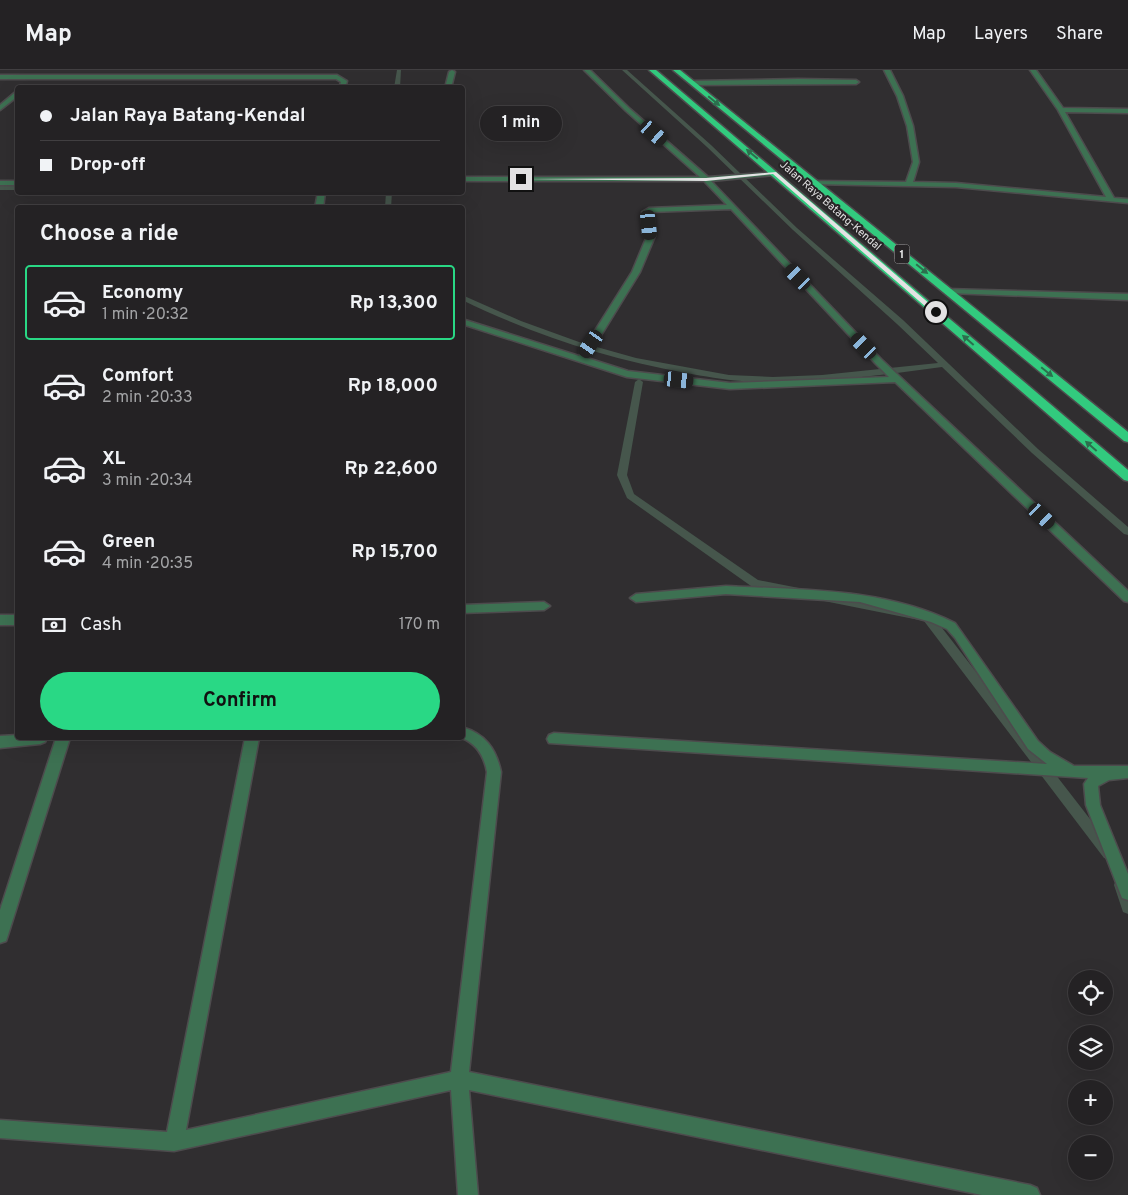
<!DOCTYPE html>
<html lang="en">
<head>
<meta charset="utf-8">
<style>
  :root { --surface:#242224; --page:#2c2a2c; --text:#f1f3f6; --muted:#a3a4a6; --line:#413f41; --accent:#29d885 }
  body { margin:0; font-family:Overpass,sans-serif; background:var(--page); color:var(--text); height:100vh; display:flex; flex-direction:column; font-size:19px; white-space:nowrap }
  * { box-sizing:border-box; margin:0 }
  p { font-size:16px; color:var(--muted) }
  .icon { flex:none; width:28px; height:28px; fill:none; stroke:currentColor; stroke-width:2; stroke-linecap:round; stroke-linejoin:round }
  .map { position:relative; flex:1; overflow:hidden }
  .details { position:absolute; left:15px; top:135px; width:450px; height:535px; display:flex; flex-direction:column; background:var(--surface); border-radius:5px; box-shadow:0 5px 20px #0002,0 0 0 1px var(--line) }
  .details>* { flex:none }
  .banner { position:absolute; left:15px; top:15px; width:450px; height:110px; border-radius:5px; box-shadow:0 5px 20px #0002,0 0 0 1px var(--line); display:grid; align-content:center; height:110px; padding:0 25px; background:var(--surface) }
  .fabs { position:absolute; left:1068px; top:900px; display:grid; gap:10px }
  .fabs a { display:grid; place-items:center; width:45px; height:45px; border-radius:50%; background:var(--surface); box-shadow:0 5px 20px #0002,0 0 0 1px var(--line); font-size:25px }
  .end { position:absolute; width:22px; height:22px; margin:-11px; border:6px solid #e3e2e3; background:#111; box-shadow:0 0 0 2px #111 }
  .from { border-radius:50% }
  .bubble { position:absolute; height:35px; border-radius:18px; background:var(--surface); box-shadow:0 5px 20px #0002,0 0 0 1px var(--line); font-size:16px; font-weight:700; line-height:35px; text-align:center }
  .car { position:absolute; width:15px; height:30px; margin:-15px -8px; border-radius:6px; box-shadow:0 0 4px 1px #0007; background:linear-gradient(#222 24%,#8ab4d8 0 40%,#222 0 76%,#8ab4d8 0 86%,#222 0) }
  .banner b { display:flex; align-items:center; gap:18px; height:48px; font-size:19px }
  .banner b+b { border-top:1px solid var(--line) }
  .banner i { width:12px; height:12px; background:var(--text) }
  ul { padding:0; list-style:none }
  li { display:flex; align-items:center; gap:15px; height:75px; margin:0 10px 8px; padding:0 15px; border:2px solid transparent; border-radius:5px }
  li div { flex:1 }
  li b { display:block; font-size:19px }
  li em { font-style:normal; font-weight:700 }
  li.selected { border-color:var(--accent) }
  li>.icon { width:45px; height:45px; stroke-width:1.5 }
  h2 { padding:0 25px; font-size:22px; line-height:60px }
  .pay { display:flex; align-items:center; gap:12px; height:55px; padding:0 25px; font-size:19px }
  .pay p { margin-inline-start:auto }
  .primary-button { display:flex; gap:10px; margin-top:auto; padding:10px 25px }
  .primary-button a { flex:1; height:58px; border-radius:30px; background:var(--accent); color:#111; font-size:20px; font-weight:700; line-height:58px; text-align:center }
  header { display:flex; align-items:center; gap:30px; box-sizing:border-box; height:70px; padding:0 25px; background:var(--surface); border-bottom:1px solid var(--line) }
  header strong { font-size:24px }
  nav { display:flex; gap:28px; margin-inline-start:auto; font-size:18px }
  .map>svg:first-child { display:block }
</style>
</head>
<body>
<header>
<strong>Map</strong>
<nav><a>Map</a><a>Layers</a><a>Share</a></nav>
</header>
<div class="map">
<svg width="1128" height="1125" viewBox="0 0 1128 1125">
  <rect width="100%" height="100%" fill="#302e30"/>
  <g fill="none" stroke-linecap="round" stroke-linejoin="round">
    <g fill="#46564c" fill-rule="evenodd">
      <path d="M 397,0 L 401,0 L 400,18 L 394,18 Z"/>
      <path d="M 622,0 L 627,0 L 711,75 L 797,158 L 903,250 L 1038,379 L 1128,457 L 1128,465 L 1124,464 L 1032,383 L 942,297 C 876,306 809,315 742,311 C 723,310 704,306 686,303 C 608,289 534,265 462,230 L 462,225 L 521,251 L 579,272 L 636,288 L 729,305 L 773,307 L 822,305 L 938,293 L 897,254 L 793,160 L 707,77 Z"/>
      <rect x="0" y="116" width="18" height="4"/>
      <path d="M 386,122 L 392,122 L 391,138 L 385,138 Z"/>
      <path d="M 639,309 L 643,312 L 627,405 L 634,424 L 758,510 L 799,518 L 800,521 L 799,524 L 795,525 L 751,516 L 627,428 L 617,405 L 635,312 Z"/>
      <path d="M 828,524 L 932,545 L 1114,780 L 1116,784 L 1114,788 L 1109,790 L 1104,788 L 924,551 L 824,531 L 823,528 Z"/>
      <path d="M 1121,808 L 1126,810 L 1128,815 L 1128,844 L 1123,842 L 1114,815 L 1116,810 Z"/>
    </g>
    <g stroke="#4d4b4d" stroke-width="3">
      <g id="minor">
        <path d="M 452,0 L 455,2 L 451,18 L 445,18 L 449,2 Z"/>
        <path d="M 584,0 L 590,0 L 630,39 L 708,107 L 776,102 L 776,104 L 774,105 L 711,111 L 881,289 L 1128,521 L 1128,532 L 1124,531 L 895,312 L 730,319 L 627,307 L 462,254 L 462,249 L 579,286 L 632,202 L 647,166 L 642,142 L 649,138 L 727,135 L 704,111 L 462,111 L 462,107 L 700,107 L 626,41 ZM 731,139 L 875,293 L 889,307 L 730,313 L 628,301 L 587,288 L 640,202 L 655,166 L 649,144 L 651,142 Z"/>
        <path d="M 884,0 L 890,0 L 903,26 L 913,56 L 919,92 L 913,112 L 956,113 L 1106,127 L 1058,40 L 1030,0 L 1036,0 L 1063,38 L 1128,39 L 1128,43 L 1065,42 L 1114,128 L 1128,129 L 1128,133 L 956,117 L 812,114 L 811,113 L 814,111 L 906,112 L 913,92 L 907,56 L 897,26 Z"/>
        <path d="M 0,5 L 337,5 L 347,11 L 345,18 L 339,18 L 341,12 L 336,9 L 0,9 Z"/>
        <path d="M 798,9 L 856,10 L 859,12 L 856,14 L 693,15 L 690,13 L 693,11 Z"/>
        <path d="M 18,20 L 18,26 L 0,40 L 0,35 Z"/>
        <rect x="0" y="111" width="18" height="4"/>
        <path d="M 318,122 L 325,122 L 323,138 L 315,138 Z"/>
        <path d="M 946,219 L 1128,224 L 1128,230 L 949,223 L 945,221 Z"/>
        <path d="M 726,516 C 803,520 885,518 955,553 L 1038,671 L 1050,682 L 1074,696 L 1128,696 L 1128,708 L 1109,710 L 1098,716 L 1100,735 L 1128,804 L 1128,830 L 1122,828 L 1086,735 L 1084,714 L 1088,708 L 549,673 L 547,669 L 549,665 L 554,663 L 1047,694 L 1028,679 L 955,568 L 947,559 L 931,552 L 860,532 L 726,524 L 636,532 L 630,528 L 636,524 Z"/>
        <path d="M 544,532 L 550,536 L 544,540 L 462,543 L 462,535 Z"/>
        <rect x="0" y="545" width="18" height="10"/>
        <path d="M 462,657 C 485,664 496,678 501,702 L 469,1002 L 1030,1115 L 1037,1118 L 1040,1125 L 982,1125 L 469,1020 L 478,1125 L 458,1125 L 451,1020 L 174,1081 L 0,1068 L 0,1050 L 167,1062 L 245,668 L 259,668 L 186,1060 L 451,1002 L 487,702 C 484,686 477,674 462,668 Z"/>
        <path d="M 18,665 L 18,668 L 47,668 L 45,672 L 40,674 L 0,678 L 0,666 Z"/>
        <path d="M 56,668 L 70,668 L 8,865 L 6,871 L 0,873 L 0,840 Z"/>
      </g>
    </g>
    <g stroke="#4d4b4d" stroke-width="3">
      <g id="highway">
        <path d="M 649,0 L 656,0 L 1128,400 L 1128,411 L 1124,410 Z"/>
        <path d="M 673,0 L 680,0 L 1128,362 L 1128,372 L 1124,371 Z"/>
      </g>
    </g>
    <use href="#minor" fill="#3d7152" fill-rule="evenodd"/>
    <use href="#highway" fill="#32ca7e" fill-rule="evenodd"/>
  </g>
  <defs><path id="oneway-solid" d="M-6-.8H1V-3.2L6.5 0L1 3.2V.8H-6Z" transform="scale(1.25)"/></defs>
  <g fill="#2c6f4e">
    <use href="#oneway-solid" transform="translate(714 31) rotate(39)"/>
    <use href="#oneway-solid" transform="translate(752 84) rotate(-140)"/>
    <use href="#oneway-solid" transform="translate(922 199) rotate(39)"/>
    <use href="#oneway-solid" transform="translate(968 270) rotate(-139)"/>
    <use href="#oneway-solid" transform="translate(1047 302) rotate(39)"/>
    <use href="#oneway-solid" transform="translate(1091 376) rotate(-139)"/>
  </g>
  <path fill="#e3e2e3" d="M 776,102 L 938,241 L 938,244 L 934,244 L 773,104 L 706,111 L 519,109 L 706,108 Z"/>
  <g text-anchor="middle" stroke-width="4" stroke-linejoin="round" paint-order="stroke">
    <g font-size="11" fill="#e3e2e3" stroke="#272426">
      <text transform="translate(831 135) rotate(41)" y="4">Jalan Raya Batang-Kendal</text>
    </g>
    <rect fill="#272426" stroke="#aba9aa" stroke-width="1" x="894.5" y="174.5" width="15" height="19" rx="4"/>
    <g font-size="12" font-weight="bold" fill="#e3e2e3">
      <text x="902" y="188">1</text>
    </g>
  </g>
</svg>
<div class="fabs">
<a><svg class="icon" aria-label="locate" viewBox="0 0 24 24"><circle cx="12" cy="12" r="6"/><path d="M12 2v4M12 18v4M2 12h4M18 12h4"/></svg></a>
<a><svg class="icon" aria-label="layers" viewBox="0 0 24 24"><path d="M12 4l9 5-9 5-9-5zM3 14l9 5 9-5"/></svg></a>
<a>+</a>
<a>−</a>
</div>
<i class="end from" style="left:936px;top:242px"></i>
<i class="end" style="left:521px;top:109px"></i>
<div class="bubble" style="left:480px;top:36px;width:82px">1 min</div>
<i class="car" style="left:654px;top:63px;rotate:131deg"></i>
<i class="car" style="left:649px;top:155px;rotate:174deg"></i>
<i class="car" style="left:798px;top:207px;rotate:316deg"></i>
<i class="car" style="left:591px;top:274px;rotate:215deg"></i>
<i class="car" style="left:864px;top:276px;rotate:316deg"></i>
<i class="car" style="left:679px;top:310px;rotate:96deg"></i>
<i class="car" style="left:1042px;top:446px;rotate:133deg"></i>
<div class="banner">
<b><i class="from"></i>Jalan Raya Batang-Kendal</b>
<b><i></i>Drop-off</b>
</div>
<section class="details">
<h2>Choose a ride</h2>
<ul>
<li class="selected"><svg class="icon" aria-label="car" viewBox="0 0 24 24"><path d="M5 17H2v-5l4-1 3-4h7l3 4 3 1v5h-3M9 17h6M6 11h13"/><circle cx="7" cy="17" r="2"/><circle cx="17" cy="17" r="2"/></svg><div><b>Economy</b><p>1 min · 20:32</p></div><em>Rp 13,300</em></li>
<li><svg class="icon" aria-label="car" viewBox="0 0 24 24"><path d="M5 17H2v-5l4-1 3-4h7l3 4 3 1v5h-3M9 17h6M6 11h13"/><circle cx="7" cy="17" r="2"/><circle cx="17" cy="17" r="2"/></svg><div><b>Comfort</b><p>2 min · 20:33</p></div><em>Rp 18,000</em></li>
<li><svg class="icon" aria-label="car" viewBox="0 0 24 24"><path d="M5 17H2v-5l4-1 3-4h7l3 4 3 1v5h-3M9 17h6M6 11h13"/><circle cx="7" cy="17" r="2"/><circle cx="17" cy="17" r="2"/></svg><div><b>XL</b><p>3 min · 20:34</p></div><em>Rp 22,600</em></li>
<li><svg class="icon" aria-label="car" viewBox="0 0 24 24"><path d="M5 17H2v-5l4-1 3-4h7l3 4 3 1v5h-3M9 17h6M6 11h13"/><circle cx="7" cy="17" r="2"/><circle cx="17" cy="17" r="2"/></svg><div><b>Green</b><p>4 min · 20:35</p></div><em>Rp 15,700</em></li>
</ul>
<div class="pay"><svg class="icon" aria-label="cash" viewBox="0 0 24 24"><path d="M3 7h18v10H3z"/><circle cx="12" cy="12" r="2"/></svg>Cash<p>170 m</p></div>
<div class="primary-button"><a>Confirm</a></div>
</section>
</div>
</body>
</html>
